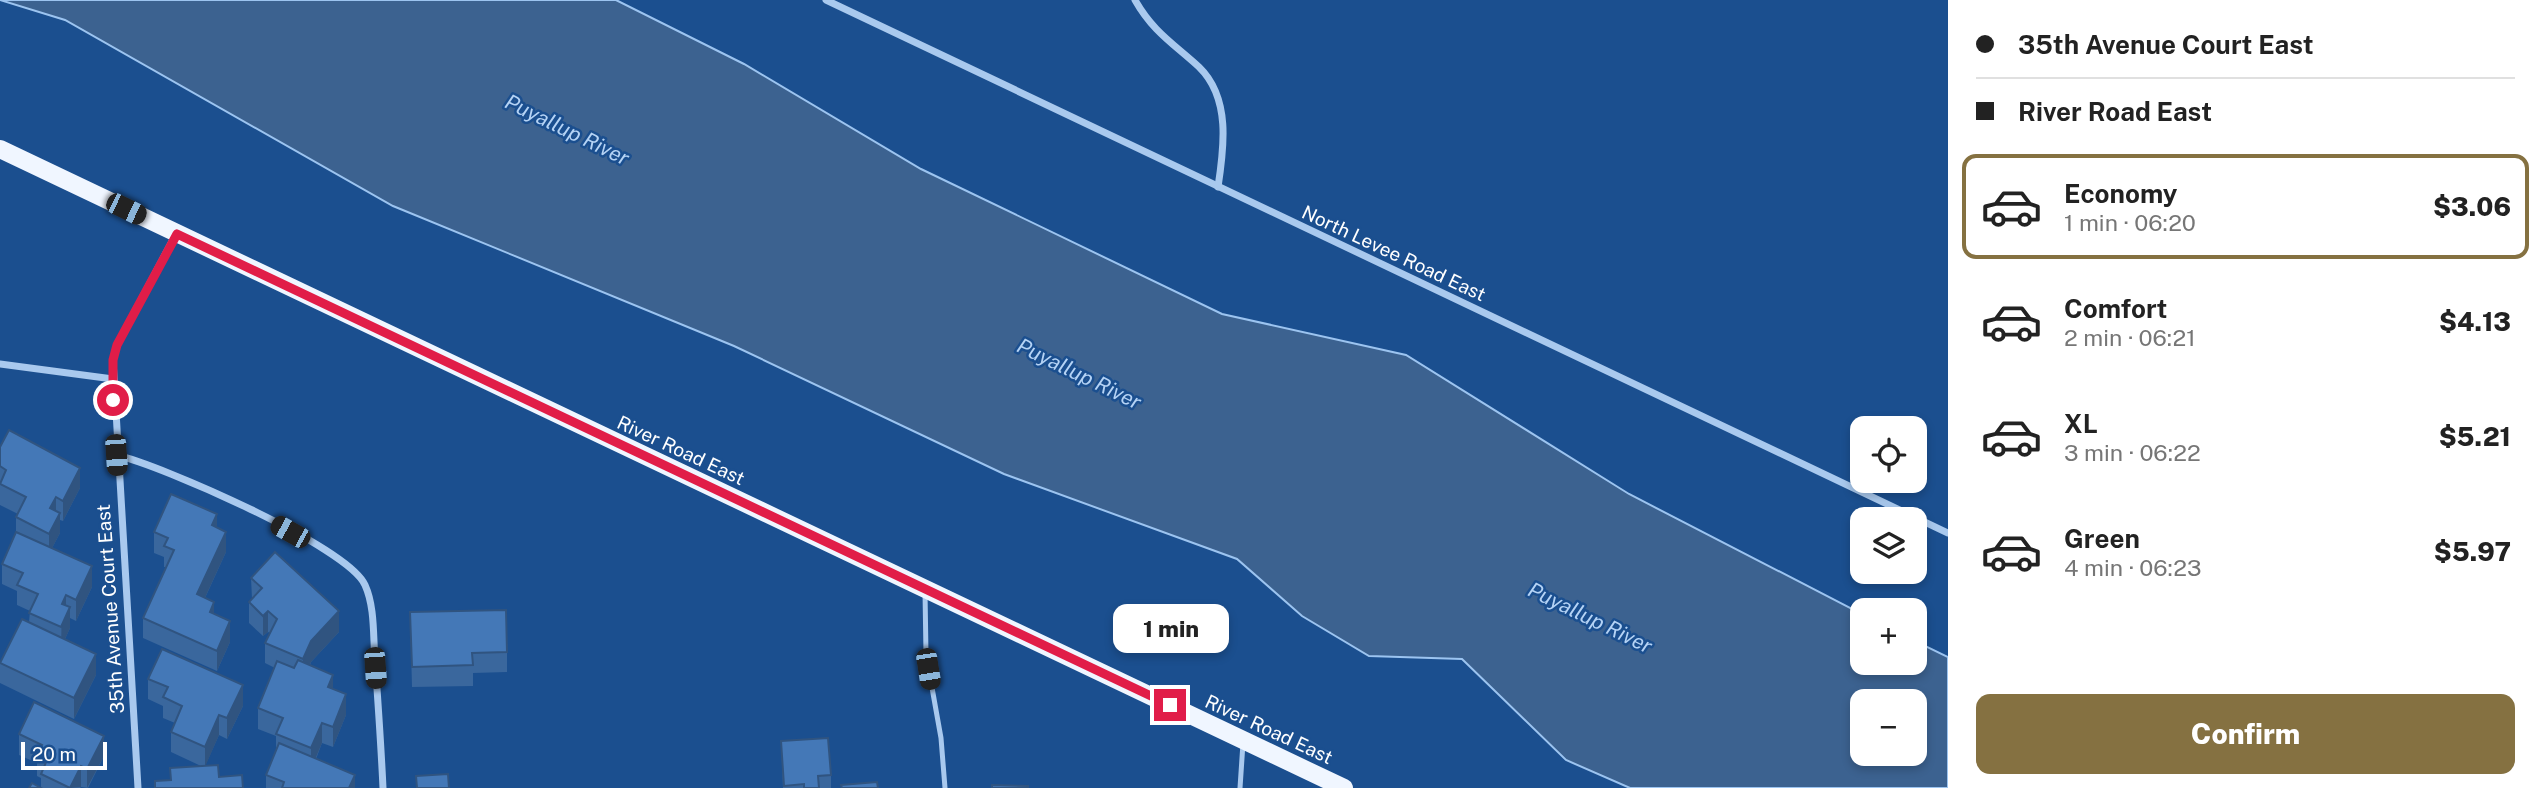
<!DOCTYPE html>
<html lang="en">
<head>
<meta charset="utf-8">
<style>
  :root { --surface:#fff; --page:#f6f6f6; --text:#222; --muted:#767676; --line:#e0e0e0; --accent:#857141 }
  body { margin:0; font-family:"Public Sans",sans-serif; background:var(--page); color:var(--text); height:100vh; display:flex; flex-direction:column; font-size:26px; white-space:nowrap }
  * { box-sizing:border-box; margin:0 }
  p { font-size:23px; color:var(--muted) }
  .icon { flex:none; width:38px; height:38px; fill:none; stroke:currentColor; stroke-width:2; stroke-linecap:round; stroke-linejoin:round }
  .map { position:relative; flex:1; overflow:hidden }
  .side { display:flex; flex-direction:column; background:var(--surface); width:595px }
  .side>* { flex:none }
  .guide { display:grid; align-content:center; height:154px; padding:0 28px; background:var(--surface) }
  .fabs { position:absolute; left:1850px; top:416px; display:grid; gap:14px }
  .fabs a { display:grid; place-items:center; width:77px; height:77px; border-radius:14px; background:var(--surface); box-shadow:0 4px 10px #0003; font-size:35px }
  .scale { position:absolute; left:21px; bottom:18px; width:86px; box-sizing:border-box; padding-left:7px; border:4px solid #fff; border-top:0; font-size:19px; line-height:24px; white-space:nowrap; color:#fff; -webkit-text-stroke:5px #1b4f8f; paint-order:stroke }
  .end { position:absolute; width:32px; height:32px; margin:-16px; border:9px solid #e11d48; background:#fff; box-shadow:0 0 0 4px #fff }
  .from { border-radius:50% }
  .bubble { position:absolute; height:49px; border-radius:14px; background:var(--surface); box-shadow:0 4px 10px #0003; font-size:23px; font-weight:800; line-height:49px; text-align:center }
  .car { position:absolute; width:21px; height:42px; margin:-21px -10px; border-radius:9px; box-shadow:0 0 5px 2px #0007; background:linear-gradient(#222 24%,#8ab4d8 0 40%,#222 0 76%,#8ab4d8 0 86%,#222 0) }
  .guide b { display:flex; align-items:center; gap:24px; height:66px; font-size:26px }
  .guide b+b { border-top:2px solid var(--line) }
  .guide i { width:18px; height:18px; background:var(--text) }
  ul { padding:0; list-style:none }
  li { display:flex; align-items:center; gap:21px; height:105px; margin:0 14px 10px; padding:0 14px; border:4px solid transparent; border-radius:14px }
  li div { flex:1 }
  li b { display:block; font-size:26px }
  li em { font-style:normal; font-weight:800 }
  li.on { border-color:var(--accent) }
  li>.icon { width:63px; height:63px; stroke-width:1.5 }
  .cta { display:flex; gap:14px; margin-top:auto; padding:14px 28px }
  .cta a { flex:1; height:80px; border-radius:14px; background:var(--accent); color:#fff; font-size:28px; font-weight:800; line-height:80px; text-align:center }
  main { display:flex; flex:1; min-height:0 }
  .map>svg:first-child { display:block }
</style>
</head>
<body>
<main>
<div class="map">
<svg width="1948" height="788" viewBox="0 0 1948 788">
  <rect width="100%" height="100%" fill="#1b4f8f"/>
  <path fill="#3c6290" stroke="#9cc4f0" stroke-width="2" fill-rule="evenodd" d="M 0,0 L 616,0 L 744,64 L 921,169 L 1222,314 L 1406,355 L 1629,494 L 1862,614 L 1862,663 L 1914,663 L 1915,641 L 1948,657 L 1948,788 L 1630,788 L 1566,760 L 1462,659 L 1369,656 L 1302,616 L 1237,559 L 1004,474 L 734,346 L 393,206 L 65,20 ZM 1862,702 L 1914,702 L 1914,754 L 1862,754 Z"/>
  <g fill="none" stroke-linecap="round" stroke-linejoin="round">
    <g stroke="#a9c9ee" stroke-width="5">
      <path d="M 925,592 L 926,654 L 941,738 L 945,788"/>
      <path d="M 1240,788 L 1243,743"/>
    </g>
    <g stroke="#a9c9ee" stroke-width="7">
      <path d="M 826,0 L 1948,533"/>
      <path d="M 1135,0 C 1153,32 1174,44 1199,67 C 1231,98 1224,148 1218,187"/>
      <path d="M 0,364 L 113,379"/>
      <path d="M 116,455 C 161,465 348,547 365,585 C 375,607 373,636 375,660 C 378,702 381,745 383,788"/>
      <path d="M 138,788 L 113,360 L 117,345 L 176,234"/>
    </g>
    <path stroke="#f0f6ff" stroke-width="18" d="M 0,149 L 1344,788"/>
  </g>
  <g fill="#3a679d">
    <path d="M 0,447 L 80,488 L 63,521 L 60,520 L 60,533 L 52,548 L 92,587 L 76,621 L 70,618 L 70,628 L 65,639 L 96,675 L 74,719 L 0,683 L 0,663 L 29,622 L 30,611 L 17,605 L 17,591 L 2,584 L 2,564 L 16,532 L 16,517 L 18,514 L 0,505 Z"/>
    <path d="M 217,527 L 226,552 L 205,598 L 230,642 L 217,671 L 143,638 L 143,618 L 166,567 L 164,567 L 164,557 L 154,553 L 154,532 Z"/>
    <path d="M 251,578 L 339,632 L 311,662 L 310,665 L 333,689 L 346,715 L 333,747 L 322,743 L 316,759 L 355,788 L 266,788 L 266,775 L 276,751 L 276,736 L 258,729 L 258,708 L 275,668 L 265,663 L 265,643 L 270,633 L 268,632 L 263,636 L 249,623 L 249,602 L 252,599 Z"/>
    <path d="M 410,612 L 507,652 L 507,672 L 473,673 L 473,686 L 412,687 Z"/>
    <path d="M 148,679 L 243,706 L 227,739 L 219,735 L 205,766 L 170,780 L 170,768 L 201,766 L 171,752 L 171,732 L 175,723 L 163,718 L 163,706 L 148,699 Z"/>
    <path d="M 19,734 L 104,756 L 88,788 L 81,787 L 80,788 L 29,788 L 41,788 L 41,778 L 37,776 L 37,763 L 19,755 Z"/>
    <path d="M 781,741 L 831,775 L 831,788 L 783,788 Z"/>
  </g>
  <g fill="#305480">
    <path d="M 80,468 L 80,488 L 63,521 L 63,501 Z"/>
    <path d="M 56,497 L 56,517 L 50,508 Z"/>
    <path d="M 60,513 L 60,533 L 49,554 L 49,534 Z"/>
    <path d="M 217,514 L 217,535 L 212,525 Z"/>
    <path d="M 226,532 L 226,552 L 197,615 L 197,594 Z"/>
    <path d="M 92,566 L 92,587 L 76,621 L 76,600 Z"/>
    <path d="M 66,595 L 66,615 L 70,607 L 70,628 L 61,648 L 62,604 Z"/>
    <path d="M 214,602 L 214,622 L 210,612 Z"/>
    <path d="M 268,611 L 268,632 L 263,636 L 263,616 Z"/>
    <path d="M 339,611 L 339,632 L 311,662 L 303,680 L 303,659 L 311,641 Z"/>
    <path d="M 230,621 L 230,642 L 217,671 L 217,651 Z"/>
    <path d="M 96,654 L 96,675 L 74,719 L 74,698 Z"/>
    <path d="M 333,675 L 333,695 L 328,687 Z"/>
    <path d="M 243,685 L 243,706 L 227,739 L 227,718 Z"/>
    <path d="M 346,694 L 346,715 L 333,747 L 333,727 Z"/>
    <path d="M 219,715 L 219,735 L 205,767 L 205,747 Z"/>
    <path d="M 322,723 L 322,743 L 311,769 L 311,748 Z"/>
    <path d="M 104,736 L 104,756 L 87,788 L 87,769 Z"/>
    <path d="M 81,766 L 81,787 L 70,788 Z"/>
    <path d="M 355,775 L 355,788 L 349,788 Z"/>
  </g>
  <g fill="#4478b7" stroke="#305480" stroke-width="2">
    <path d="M 9,430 L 80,468 L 63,501 L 56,497 L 50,508 L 60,513 L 49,534 L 16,517 L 26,497 L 0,484 L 6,470 L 0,466 L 0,447 Z"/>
    <path d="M 171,494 L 217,514 L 212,525 L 226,532 L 197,594 L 214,602 L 210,612 L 230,621 L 217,651 L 143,618 L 174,550 L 164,546 L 168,538 L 154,532 Z"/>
    <path d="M 16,532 L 92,566 L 76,600 L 66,595 L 62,604 L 70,607 L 61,627 L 29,613 L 38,594 L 17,585 L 23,573 L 2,564 Z"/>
    <path d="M 275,552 L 339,611 L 311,641 L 303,659 L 265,643 L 277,619 L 268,611 L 263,616 L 249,602 L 262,588 L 251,578 Z"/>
    <path d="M 506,610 L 507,652 L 472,653 L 473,665 L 412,667 L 410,612 Z"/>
    <path d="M 22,619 L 96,654 L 74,698 L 0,663 Z"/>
    <path d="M 162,649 L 243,685 L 227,718 L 219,715 L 205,747 L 171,732 L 182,706 L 163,697 L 168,687 L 148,679 Z"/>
    <path d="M 298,660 L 333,675 L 328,687 L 346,694 L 333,727 L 322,723 L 311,748 L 276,734 L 283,718 L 258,708 L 277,661 L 294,668 Z"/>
    <path d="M 34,702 L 104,736 L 87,769 L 81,766 L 70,788 L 41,774 L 47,760 L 37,755 L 42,745 L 19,734 Z"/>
    <path d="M 828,738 L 831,775 L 818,776 L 819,788 L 804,788 L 804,784 L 784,786 L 781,741 Z"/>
    <path d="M 279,743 L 355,775 L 349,788 L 282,788 L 284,782 L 266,775 Z"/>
    <path d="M 218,765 L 219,777 L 242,775 L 243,788 L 155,788 L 155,781 L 171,780 L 170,768 Z"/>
    <path d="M 448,774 L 449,788 L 417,788 L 416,776 Z"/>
    <path d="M 877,782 L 878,788 L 842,788 L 841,785 Z"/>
    <path d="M 32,783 L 41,788 L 29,788 Z"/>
    <path d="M 992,785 L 1028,786 L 1028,788 L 992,788 Z"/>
  </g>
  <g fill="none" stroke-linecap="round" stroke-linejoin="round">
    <path stroke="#e11d48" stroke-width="9" d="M 113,400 L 113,360 L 117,345 L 177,234 L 1170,705"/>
  </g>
  <g text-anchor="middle" stroke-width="5" stroke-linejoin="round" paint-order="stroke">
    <g font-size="19" fill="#fff" stroke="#1b4f8f">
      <text transform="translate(1394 253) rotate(25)" y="7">North Levee Road East</text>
      <text transform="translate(681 450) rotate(25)" y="7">River Road East</text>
      <text transform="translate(110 609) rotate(-94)" y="7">35th Avenue Court East</text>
      <text transform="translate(1269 729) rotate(25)" y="7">River Road East</text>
    </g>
    <g font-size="21" font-style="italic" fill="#b5d3f5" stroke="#1b4f8f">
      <text transform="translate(567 130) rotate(26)" y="7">Puyallup River</text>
      <text transform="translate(1079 374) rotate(26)" y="7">Puyallup River</text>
      <text transform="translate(1590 618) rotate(26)" y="7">Puyallup River</text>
    </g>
  </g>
</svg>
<div class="fabs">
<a><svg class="icon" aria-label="locate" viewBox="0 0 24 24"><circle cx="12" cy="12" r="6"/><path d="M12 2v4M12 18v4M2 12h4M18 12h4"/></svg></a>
<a><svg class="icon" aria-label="layers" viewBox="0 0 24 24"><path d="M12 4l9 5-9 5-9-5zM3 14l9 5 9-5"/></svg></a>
<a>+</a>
<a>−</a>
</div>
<div class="scale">20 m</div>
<i class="end from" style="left:113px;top:400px"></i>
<i class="end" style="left:1170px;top:705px"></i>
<div class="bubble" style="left:1113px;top:604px;width:116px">1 min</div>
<i class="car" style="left:126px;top:209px;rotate:116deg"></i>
<i class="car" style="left:116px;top:455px;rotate:176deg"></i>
<i class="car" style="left:290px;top:532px;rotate:299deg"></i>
<i class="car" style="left:375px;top:668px;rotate:176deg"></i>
<i class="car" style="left:928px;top:669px;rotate:171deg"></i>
</div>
<section class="side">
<div class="guide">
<b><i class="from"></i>35th Avenue Court East</b>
<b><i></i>River Road East</b>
</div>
<ul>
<li class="on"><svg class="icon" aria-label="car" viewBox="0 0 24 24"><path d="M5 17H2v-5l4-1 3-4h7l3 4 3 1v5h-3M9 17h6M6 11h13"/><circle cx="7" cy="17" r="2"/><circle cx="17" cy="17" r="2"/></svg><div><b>Economy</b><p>1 min · 06:20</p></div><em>$3.06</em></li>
<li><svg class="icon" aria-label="car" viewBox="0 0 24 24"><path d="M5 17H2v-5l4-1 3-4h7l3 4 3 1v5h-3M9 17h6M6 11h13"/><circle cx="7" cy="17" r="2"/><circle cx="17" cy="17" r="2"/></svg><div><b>Comfort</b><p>2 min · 06:21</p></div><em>$4.13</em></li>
<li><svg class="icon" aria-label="car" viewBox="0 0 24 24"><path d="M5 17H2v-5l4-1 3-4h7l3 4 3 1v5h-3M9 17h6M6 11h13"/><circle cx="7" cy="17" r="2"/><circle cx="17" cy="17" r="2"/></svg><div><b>XL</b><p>3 min · 06:22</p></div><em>$5.21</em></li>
<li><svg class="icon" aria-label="car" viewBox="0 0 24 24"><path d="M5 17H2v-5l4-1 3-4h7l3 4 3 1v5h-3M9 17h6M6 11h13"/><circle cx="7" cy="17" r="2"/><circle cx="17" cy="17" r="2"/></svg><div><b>Green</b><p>4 min · 06:23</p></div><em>$5.97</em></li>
</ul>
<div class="cta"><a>Confirm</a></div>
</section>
</main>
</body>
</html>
